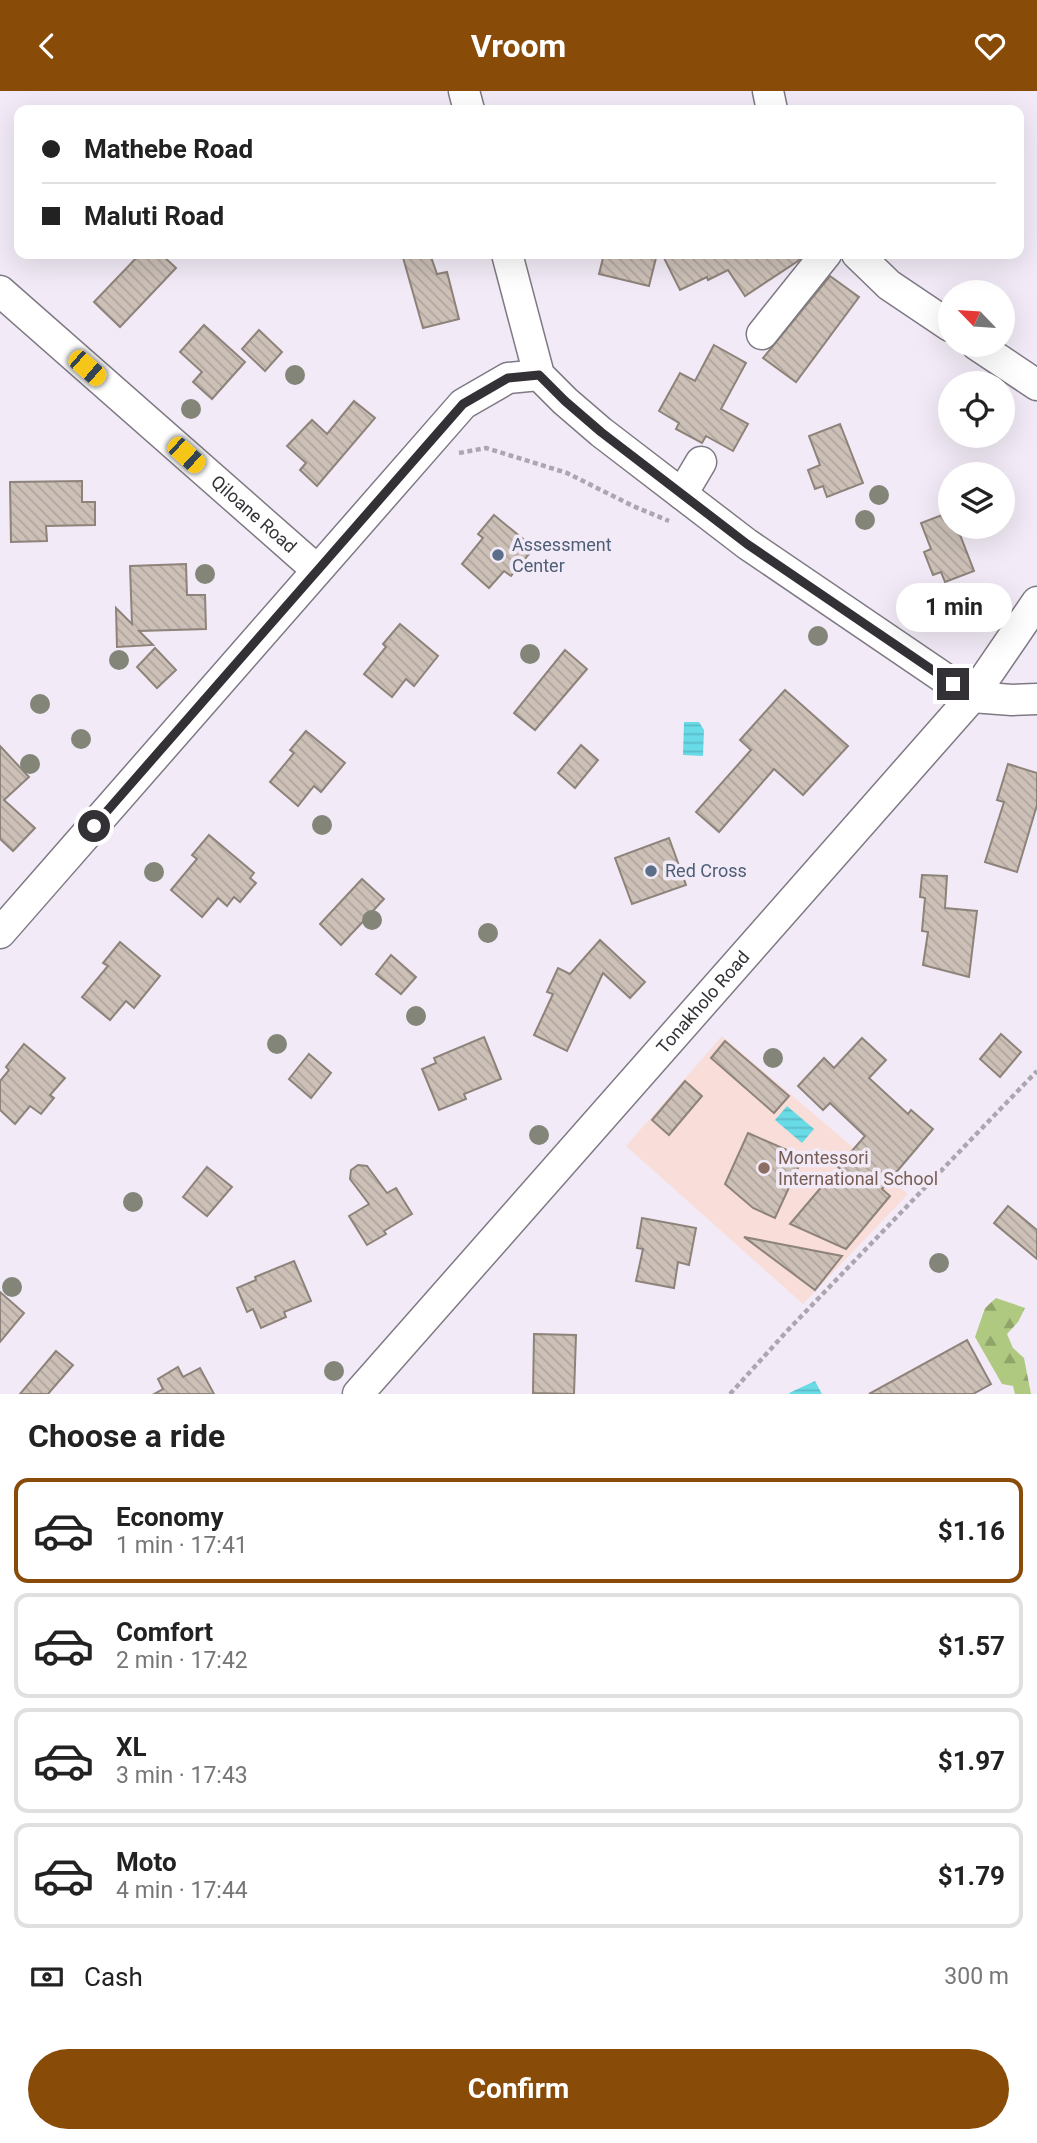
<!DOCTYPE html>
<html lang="en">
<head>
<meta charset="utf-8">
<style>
  :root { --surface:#fff; --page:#f2f2f2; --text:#222; --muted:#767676; --line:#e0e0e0; --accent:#884c08 }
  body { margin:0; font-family:Roboto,sans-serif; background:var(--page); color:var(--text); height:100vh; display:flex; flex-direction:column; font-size:26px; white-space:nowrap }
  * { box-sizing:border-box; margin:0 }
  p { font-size:23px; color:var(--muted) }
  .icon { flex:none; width:38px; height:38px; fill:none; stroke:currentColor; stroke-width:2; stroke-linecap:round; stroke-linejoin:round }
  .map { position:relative; height:1303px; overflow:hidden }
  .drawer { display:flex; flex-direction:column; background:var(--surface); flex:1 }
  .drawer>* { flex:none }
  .top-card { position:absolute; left:14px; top:14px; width:1010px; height:154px; border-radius:14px; box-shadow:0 7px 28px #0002; display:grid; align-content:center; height:154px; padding:0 28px; background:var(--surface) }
  .needle { width:46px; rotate:295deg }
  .tools { position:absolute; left:938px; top:189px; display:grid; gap:14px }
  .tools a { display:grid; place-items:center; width:77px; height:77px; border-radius:50%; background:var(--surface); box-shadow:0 7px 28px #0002; font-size:35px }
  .end { position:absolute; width:32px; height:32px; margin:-16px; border:9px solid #333136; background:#fff; box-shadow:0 0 0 4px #fff }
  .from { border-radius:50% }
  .bubble { position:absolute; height:49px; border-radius:24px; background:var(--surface); box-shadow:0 7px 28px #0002; font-size:23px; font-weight:700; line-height:49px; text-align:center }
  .car { position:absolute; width:21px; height:42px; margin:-21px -10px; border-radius:9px; box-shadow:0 0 5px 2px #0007; background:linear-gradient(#f5c518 24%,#345 0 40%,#f5c518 0 76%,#345 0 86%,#f5c518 0) }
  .top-card b { display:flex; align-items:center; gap:24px; height:66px; font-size:26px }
  .top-card b+b { border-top:2px solid var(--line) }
  .top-card i { width:18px; height:18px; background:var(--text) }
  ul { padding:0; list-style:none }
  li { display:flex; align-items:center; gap:21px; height:105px; margin:0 14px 10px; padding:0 14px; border:4px solid var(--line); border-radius:14px }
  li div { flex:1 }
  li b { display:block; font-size:26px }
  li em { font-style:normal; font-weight:700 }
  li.selected { border-color:var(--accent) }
  li>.icon { width:63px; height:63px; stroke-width:1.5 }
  h2 { padding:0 28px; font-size:32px; line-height:84px }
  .pay { display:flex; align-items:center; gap:18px; height:77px; padding:0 28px; font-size:26px }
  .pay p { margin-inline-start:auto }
  .cta { display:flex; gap:14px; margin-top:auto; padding:14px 28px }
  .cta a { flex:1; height:80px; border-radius:42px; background:var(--accent); color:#fff; font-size:28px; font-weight:700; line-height:80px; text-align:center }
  header { display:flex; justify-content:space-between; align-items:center; height:91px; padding:0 28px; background:var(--accent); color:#fff; font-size:32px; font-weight:700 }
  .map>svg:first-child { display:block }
</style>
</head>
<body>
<header><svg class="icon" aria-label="back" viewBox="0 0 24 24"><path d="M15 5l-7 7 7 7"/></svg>Vroom<svg class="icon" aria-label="heart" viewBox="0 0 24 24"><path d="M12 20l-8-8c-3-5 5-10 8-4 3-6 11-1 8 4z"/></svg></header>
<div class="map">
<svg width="1037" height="1303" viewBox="0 0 1037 1303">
  <defs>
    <pattern id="forest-firs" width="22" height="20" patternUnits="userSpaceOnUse" patternTransform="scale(1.75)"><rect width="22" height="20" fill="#b0c980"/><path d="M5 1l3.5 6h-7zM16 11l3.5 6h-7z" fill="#90a46a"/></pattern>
    <pattern id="water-rules" width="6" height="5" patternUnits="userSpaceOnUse" patternTransform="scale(1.75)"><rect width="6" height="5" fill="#68dbe7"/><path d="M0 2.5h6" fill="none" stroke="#5bbcc7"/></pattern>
    <pattern id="building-back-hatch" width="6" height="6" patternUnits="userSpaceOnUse" patternTransform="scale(1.75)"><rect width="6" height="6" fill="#ccc0b7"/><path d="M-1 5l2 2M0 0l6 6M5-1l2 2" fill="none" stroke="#b0a59e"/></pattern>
  </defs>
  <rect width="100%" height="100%" fill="#f2ebf7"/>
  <path fill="#f8ddd9" d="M 722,945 L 908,1103 L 803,1213 L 626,1055 Z"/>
  <path fill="url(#forest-firs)" d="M 996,1207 L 1025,1217 L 1018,1231 L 1007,1243 L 1013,1257 L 1024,1267 L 1031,1303 L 1015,1303 L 1013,1295 L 1002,1293 L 975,1246 L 985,1217 Z"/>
  <g fill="url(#water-rules)">
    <path d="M 684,631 L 699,631 L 704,639 L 703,665 L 683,664 Z"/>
    <path d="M 787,1015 L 814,1038 L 802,1052 L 775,1029 Z"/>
    <path d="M 815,1290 L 822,1303 L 790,1303 L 789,1302 Z"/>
  </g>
  <g fill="url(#building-back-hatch)" stroke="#8e837a" stroke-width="2">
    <path d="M 140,163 L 161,163 L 176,177 L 120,236 L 94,211 Z"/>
    <path d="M 402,163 L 430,163 L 437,183 L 447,181 L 459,228 L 423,237 Z"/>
    <path d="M 604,163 L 657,163 L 649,195 L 599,183 Z"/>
    <path d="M 662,163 L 804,163 L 798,170 L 745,205 L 728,179 L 708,189 L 707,186 L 680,199 Z"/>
    <path d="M 830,185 L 859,206 L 796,291 L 763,267 Z"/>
    <path d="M 204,234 L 245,271 L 212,308 L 193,291 L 202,281 L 180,261 Z"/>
    <path d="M 259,239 L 282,261 L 265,280 L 242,258 Z"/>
    <path d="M 714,254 L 746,272 L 721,318 L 748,333 L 733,360 L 706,345 L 702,352 L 676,338 L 679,332 L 659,320 L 680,282 L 695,290 Z"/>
    <path d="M 354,310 L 375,327 L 317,395 L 300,379 L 306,372 L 287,355 L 312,329 L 327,343 Z"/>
    <path d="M 840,333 L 863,392 L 827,406 L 823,395 L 815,398 L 808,379 L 820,374 L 809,345 Z"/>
    <path d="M 82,390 L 82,411 L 95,411 L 95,434 L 46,435 L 47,450 L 11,451 L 10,391 Z"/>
    <path d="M 950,421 L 950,436 L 957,436 L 974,480 L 945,491 L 941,481 L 933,484 L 924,461 L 931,458 L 921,432 Z"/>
    <path d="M 494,424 L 534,457 L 511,485 L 504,480 L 489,497 L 462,473 L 483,447 L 478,443 Z"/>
    <path d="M 186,473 L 187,504 L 205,504 L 206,538 L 139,540 L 153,554 L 117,556 L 116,517 L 132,533 L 130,475 Z"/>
    <path d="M 400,533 L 438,565 L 414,595 L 406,588 L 392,606 L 364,583 L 386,556 L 383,553 Z"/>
    <path d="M 155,557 L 176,579 L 157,597 L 137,576 Z"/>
    <path d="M 565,559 L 587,578 L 535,639 L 514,622 Z"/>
    <path d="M 785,599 L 848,655 L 803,704 L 774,678 L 719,741 L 696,721 L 751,659 L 740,649 Z"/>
    <path d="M 306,640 L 345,672 L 321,701 L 314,695 L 298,715 L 270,691 L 294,662 L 290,659 Z"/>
    <path d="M 581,654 L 598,669 L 575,697 L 558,682 Z"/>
    <path d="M 0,655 L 29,686 L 4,709 L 35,737 L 13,760 L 0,748 Z"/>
    <path d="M 1008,673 L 1037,682 L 1037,714 L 1017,781 L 985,771 L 1004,711 L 997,709 Z"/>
    <path d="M 209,744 L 254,782 L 250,787 L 256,792 L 240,811 L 234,806 L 227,815 L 218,807 L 202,826 L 171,799 L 197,768 L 192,764 Z"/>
    <path d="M 669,747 L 686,794 L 632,813 L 615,767 Z"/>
    <path d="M 922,784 L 947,785 L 945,817 L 977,820 L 969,886 L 923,874 L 928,841 L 922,840 L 925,807 L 920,806 Z"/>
    <path d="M 362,788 L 384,808 L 341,854 L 320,833 Z"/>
    <path d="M 600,849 L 645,891 L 630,907 L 603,882 L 567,960 L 534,944 L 553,903 L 547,901 L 558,877 L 570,883 Z"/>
    <path d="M 120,851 L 160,885 L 134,917 L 126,910 L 110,929 L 82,906 L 108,875 L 103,872 Z"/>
    <path d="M 391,864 L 416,886 L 401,903 L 376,883 Z"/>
    <path d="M 1001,943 L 1021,961 L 1000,986 L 980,968 Z"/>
    <path d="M 484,946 L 501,988 L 464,1003 L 466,1008 L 439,1019 L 422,978 L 436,972 L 434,967 Z"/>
    <path d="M 862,947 L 886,969 L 869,987 L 908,1023 L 911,1019 L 933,1038 L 882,1098 L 890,1105 L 846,1158 L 790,1133 L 835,1080 L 851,1087 L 838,1076 L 865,1045 L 830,1012 L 823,1019 L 798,995 L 824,967 L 834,977 Z"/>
    <path d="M 725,950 L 789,1005 L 774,1022 L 711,967 Z"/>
    <path d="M 24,953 L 65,987 L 50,1004 L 54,1007 L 41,1023 L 30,1015 L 15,1033 L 0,1019 L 0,990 L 9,979 L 6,976 Z"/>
    <path d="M 309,963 L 331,982 L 311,1007 L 289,988 Z"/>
    <path d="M 685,990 L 702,1005 L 669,1044 L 652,1029 Z"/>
    <path d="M 748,1042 L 803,1066 L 775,1127 L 753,1117 L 725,1093 Z"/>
    <path d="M 358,1074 L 367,1075 L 387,1102 L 396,1097 L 412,1123 L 384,1140 L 386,1143 L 367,1154 L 349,1125 L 369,1113 L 350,1088 L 351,1079 Z"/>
    <path d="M 207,1076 L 232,1096 L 207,1125 L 183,1106 Z"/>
    <path d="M 1008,1115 L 1037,1139 L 1037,1168 L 994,1132 Z"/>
    <path d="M 642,1127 L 696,1137 L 689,1174 L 678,1171 L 674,1197 L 636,1190 L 643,1158 L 637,1157 Z"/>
    <path d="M 744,1146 L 842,1165 L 815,1199 Z"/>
    <path d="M 294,1170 L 311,1210 L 284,1221 L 286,1226 L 261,1237 L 253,1218 L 247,1221 L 237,1197 L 256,1189 L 255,1186 Z"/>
    <path d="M 0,1201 L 24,1222 L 0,1251 Z"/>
    <path d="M 534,1243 L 576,1244 L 574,1303 L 533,1302 Z"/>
    <path d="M 967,1249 L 991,1293 L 973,1303 L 869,1303 Z"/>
    <path d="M 56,1260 L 73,1274 L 48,1303 L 20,1303 Z"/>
    <path d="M 178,1276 L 183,1286 L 200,1277 L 214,1303 L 154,1303 L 163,1298 L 158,1288 Z"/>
  </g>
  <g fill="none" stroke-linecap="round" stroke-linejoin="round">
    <g stroke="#7f7984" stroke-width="33">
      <g id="minor">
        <path d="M 464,0 L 469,19"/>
        <path d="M 768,0 L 772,19"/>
        <path d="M 507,163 L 539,284 L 565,310 L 601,341 L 747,453 L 972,606 L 1012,609 L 1037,608"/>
        <path d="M 857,163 L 889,194 L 950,235"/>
        <path id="s1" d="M 0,200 L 317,479"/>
        <path d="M 762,243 L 826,163"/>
        <path d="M 977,254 L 1037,294"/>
        <path d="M 682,403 L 701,371"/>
        <path d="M 0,842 L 463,313 L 508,287 L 539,284"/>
        <path id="s2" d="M 358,1303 L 972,606 L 1037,511"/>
      </g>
    </g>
    <g stroke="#aba6b0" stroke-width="4.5" stroke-dasharray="5 3.5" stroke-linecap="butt">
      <path d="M 459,362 L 486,357 L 567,382 L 633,415 L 669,430"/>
      <path d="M 730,1303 L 788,1239 L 1037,980"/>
    </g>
    <use href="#minor" stroke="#fff" stroke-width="30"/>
  </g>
  <g fill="#828578">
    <circle cx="295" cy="284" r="10"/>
    <circle cx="191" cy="318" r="10"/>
    <circle cx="879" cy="404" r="10"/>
    <circle cx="865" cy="429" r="10"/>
    <circle cx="205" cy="483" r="10"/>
    <circle cx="818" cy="545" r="10"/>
    <circle cx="530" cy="563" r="10"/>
    <circle cx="119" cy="569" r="10"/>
    <circle cx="40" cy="613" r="10"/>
    <circle cx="81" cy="648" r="10"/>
    <circle cx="30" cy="673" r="10"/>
    <circle cx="322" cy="734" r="10"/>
    <circle cx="154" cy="781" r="10"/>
    <circle cx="372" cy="829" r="10"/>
    <circle cx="488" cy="842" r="10"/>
    <circle cx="416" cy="925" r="10"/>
    <circle cx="277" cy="953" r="10"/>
    <circle cx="773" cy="967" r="10"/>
    <circle cx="539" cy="1044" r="10"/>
    <circle cx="133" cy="1111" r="10"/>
    <circle cx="939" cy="1172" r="10"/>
    <circle cx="12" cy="1196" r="10"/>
    <circle cx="334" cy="1280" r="10"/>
  </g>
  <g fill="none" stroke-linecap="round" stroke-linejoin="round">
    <path stroke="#333136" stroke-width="9" d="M 94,735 L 463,313 L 508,287 L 539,284 L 565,310 L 601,341 L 747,453 L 953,593"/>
  </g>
  <g fill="#5c6f8a" stroke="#f2ebf7" stroke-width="2.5">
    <circle cx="498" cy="464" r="7"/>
    <circle cx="651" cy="780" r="7"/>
  </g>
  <circle fill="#8d6e63" stroke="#f2ebf7" stroke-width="2.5" cx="764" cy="1077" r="7"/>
  <g text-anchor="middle" stroke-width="7" stroke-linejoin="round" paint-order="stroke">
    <g font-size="18" fill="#333136" stroke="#f2ebf7">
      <text dy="6" stroke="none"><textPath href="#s1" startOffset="338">Qiloane Road</textPath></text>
      <text dy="6" stroke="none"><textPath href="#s2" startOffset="522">Tonakholo Road</textPath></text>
    </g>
    <g font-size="18" fill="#4e5e75" stroke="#f2ebf7" text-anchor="start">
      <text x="512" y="460">Assessment<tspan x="512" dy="21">Center</tspan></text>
      <text x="665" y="786">Red Cross</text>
    </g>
    <g font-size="18" fill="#785e54" stroke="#f2ebf7" text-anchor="start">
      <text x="778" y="1073">Montessori<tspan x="778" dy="21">International School</tspan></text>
    </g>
  </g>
</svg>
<div class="tools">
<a><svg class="needle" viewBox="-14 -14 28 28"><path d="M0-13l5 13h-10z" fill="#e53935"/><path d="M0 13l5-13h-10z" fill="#767676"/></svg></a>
<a><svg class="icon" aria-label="locate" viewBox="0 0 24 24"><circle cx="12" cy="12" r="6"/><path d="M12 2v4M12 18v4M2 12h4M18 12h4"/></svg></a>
<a><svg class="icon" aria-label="layers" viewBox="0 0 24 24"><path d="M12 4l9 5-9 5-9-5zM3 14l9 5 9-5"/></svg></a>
</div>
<i class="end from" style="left:94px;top:735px"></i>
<i class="end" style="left:953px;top:593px"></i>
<div class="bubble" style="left:896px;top:492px;width:116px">1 min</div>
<i class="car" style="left:87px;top:277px;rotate:131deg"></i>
<i class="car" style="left:186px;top:364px;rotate:132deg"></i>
<div class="top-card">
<b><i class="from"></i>Mathebe Road</b>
<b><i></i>Maluti Road</b>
</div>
</div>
<section class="drawer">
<h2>Choose a ride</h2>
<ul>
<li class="selected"><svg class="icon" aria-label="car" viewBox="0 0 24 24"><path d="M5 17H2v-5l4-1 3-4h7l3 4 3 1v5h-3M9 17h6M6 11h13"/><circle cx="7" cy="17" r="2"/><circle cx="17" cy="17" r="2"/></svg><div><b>Economy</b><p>1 min · 17:41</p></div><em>$1.16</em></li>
<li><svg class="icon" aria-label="car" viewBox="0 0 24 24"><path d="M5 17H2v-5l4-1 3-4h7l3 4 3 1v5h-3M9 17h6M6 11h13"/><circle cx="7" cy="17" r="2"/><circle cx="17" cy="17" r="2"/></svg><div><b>Comfort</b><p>2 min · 17:42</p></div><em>$1.57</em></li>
<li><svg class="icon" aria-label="car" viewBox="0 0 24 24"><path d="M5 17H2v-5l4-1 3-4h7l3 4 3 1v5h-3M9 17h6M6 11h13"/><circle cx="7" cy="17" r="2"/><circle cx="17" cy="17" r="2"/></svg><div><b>XL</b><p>3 min · 17:43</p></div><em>$1.97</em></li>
<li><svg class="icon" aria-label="car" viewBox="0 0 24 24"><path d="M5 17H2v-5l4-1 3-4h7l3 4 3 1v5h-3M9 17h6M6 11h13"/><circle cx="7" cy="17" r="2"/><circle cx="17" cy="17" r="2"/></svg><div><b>Moto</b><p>4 min · 17:44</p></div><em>$1.79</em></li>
</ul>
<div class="pay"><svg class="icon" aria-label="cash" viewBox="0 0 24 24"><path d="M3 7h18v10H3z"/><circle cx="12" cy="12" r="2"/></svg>Cash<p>300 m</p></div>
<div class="cta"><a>Confirm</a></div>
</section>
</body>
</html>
